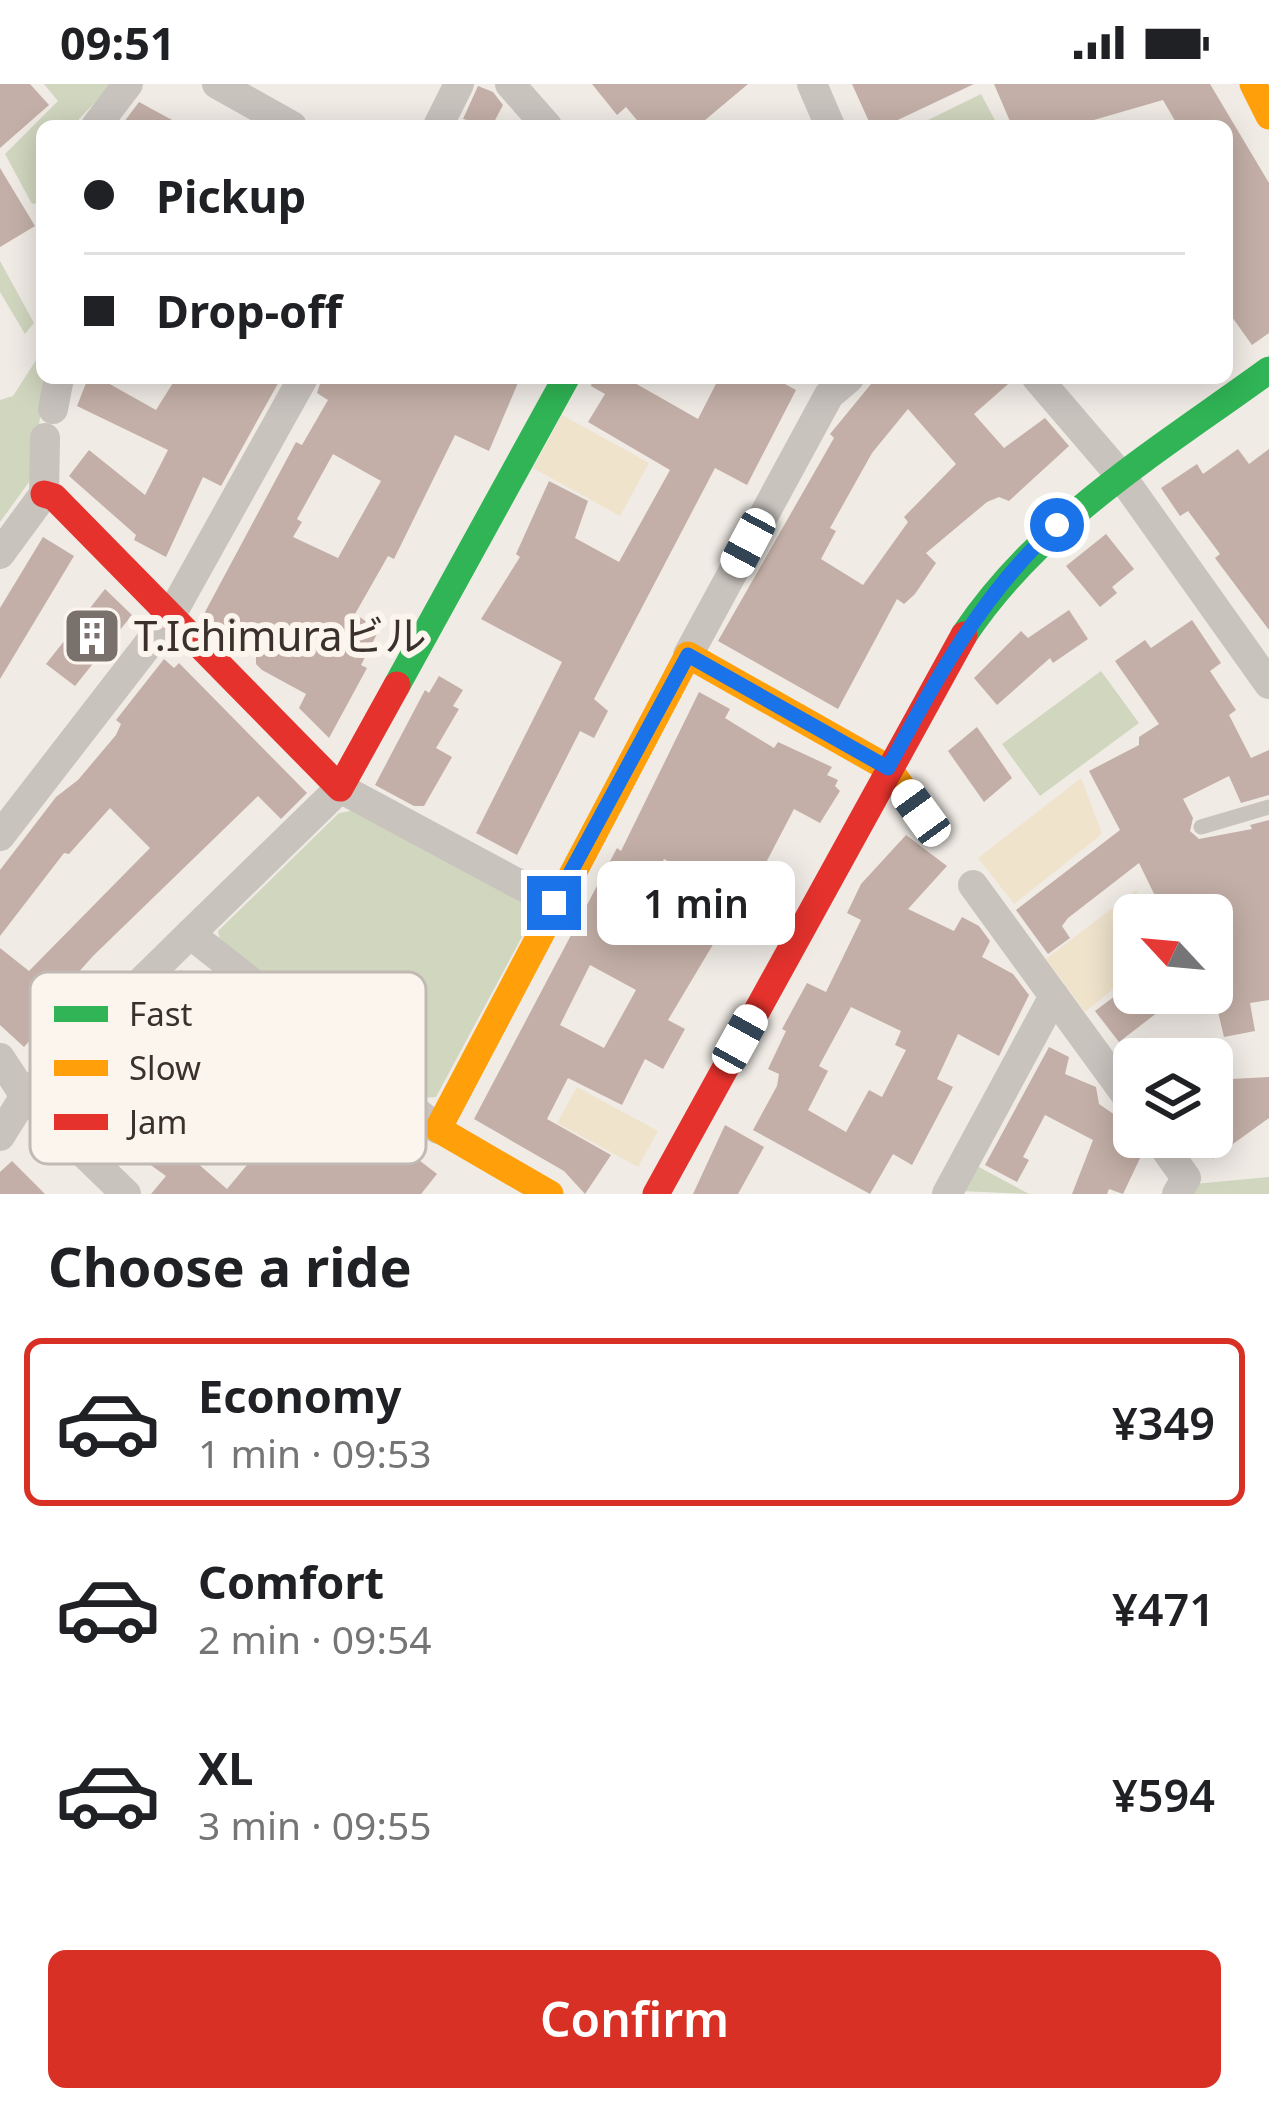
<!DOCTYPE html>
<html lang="en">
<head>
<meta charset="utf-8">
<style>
  :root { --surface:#fff; --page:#f6f6f6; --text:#202124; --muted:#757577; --line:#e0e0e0; --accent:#d93025 }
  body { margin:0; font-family:"Noto Sans","Noto Sans JP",sans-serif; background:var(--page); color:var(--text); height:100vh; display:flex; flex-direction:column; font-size:45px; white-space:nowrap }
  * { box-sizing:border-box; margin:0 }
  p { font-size:39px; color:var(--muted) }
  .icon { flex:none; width:66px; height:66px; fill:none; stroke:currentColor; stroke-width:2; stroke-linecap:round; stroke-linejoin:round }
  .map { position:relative; height:1110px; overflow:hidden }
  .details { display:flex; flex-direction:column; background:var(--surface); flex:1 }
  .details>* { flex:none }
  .hud { position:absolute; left:36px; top:36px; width:1197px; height:264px; border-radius:18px; box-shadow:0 6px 30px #0003; display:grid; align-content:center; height:264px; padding:0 48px; background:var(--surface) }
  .needle { width:78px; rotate:296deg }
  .buttons { position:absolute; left:1113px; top:810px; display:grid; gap:24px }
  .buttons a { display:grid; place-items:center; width:120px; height:120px; border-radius:18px; background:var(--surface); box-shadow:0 6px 30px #0003; font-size:60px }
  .end { position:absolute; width:54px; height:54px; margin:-27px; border:15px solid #1a73e8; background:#fff; box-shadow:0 0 0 6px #fff }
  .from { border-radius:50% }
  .bubble { position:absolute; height:84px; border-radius:18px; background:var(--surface); box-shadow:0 6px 30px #0003; font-size:39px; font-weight:600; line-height:84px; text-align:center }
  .car { position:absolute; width:36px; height:72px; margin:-36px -18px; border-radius:15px; box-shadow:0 0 9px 3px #0007; background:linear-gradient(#fff 24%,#345 0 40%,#fff 0 76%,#345 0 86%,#fff 0) }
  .hud b { display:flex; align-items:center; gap:42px; height:114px; font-size:45px }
  .hud b+b { border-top:3px solid var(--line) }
  .hud i { width:30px; height:30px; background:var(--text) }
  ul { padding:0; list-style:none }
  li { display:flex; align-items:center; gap:36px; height:168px; margin:0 24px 18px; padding:0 24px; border:6px solid transparent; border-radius:18px }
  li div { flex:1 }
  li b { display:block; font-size:45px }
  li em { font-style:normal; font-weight:600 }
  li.selected { border-color:var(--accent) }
  li>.icon { width:108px; height:108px; stroke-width:1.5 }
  h2 { padding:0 48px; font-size:54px; line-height:144px }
  .primary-button { display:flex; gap:24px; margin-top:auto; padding:24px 48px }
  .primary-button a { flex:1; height:138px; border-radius:18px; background:var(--accent); color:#fff; font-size:48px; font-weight:600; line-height:138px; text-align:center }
  .status { display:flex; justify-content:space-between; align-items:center; height:84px; padding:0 60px; background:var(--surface); direction:ltr }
  .status svg { height:33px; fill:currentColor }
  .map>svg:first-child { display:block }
</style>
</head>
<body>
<div class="status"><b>09:51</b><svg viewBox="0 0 49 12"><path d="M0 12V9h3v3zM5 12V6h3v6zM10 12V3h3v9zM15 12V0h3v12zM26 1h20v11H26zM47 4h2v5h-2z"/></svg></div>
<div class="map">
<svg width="1269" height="1110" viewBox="0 0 1269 1110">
  <rect width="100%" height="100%" fill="#f0ebe5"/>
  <g fill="#d1d6bf">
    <path d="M 44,0 L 113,0 L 79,35 L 79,42 L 42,42 L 42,118 L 32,120 L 5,70 L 58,17 Z"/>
    <path d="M 981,10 L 998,42 L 920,40 Z"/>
    <path d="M 0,177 L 34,239 L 25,250 L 0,208 Z"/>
    <path d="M 42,267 L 42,294 L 47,294 L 29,398 L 0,438 L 0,316 L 13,312 Z"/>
    <path d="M 1101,587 L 1139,639 L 1040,712 L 1002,660 Z"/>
    <path d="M 356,726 L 522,817 L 531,836 L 436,1013 L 420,1014 L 221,861 L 218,847 L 339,729 Z"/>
    <path d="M 975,1081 L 1029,1110 L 960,1107 Z"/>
    <path d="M 1269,1093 L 1269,1110 L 1190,1110 L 1195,1100 Z"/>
  </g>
  <g fill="#efe3cc">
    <path d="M 562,331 L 649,379 L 620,432 L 533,384 Z"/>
    <path d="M 1081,694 L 1102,750 L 1014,820 L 978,774 Z"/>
    <path d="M 1136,806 L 1149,831 L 1134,831 L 1134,888 L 1085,928 L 1046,875 Z"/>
    <path d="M 577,1003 L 658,1047 L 638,1083 L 557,1039 Z"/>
  </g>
  <g fill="#c3afa7" fill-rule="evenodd">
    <path d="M 0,0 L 30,0 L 49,21 L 0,64 Z"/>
    <path d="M 592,0 L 748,0 L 698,42 L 642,42 L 626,23 L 617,31 Z"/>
    <path d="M 852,0 L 974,0 L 885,42 L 871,42 Z"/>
    <path d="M 994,0 L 1210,0 L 1269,99 L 1269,249 L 1252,261 L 1227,226 L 1227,42 L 1178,42 L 1163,16 L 1073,42 L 1012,42 Z"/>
    <path d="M 478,2 L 493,8 L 503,21 L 492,42 L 463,35 Z"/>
    <path d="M 139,18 L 183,42 L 121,42 Z"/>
    <path d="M 0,84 L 35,142 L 0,163 Z"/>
    <path d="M 88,294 L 99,294 L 156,326 L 176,294 L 281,294 L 221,402 L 203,393 L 166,473 L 134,456 L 136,451 L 69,392 L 89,366 L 145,411 L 168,366 L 77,322 Z"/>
    <path d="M 322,294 L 520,294 L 489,367 L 455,351 L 394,475 L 388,472 L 355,530 L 379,546 L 361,581 L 367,584 L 329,654 L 299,624 L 306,610 L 262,586 L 256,580 L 256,565 L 226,550 L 205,528 L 296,358 L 302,361 L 328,316 L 317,309 ZM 333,370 L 381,397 L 338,474 L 293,453 L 302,438 L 297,435 Z"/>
    <path d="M 593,294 L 626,294 L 698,335 L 719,294 L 774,294 L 796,306 L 747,401 L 715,384 L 594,615 L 608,627 L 594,654 L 580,647 L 517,771 L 476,749 L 562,578 L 481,535 L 520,473 L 516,470 L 549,397 L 588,417 L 575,454 L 619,478 L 670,386 L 588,338 L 605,310 L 591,302 Z"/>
    <path d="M 876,294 L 1015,294 L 974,330 L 1004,364 L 1045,334 L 1069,362 L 1009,417 L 999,413 L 987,418 L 926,469 L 936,479 L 915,510 L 904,520 L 897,515 L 838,625 L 718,557 L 834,354 L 830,350 ZM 908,325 L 956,380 L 904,433 L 908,438 L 863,501 L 821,475 L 836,447 L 830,444 L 872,369 Z"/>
    <path d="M 1238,365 L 1249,380 L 1269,365 L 1269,546 L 1215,474 L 1220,470 L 1188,427 L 1180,432 L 1161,404 L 1197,380 L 1203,390 Z"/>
    <path d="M 1106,450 L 1134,485 L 1112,503 L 1117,509 L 1100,523 L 1066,482 Z"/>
    <path d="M 43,453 L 74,472 L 0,595 L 0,524 Z"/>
    <path d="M 105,505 L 132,531 L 75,602 L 46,580 Z"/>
    <path d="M 1069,526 L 1088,555 L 1053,579 L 1050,574 L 997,621 L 974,594 L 1021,547 L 1028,554 Z"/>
    <path d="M 1192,536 L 1221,579 L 1210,587 L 1236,626 L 1229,631 L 1251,674 L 1269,666 L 1269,711 L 1241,719 L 1229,692 L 1183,715 L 1193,734 L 1190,747 L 1199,755 L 1252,745 L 1250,741 L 1269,736 L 1269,916 L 1250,919 L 1255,947 L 1224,953 L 1212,903 L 1212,837 L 1219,831 L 1171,831 L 1168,812 L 1158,818 L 1139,779 L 1068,834 L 1062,842 L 1070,854 L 1048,870 L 1016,826 L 1120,746 L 1089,687 L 1139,661 L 1139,653 L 1159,640 L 1115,577 L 1145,556 L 1151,564 Z"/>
    <path d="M 164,575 L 174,584 L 179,579 L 307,709 L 281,735 L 258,712 L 93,872 L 36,936 L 43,942 L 24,963 L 0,941 L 0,864 L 29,887 L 150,764 L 110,724 L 69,770 L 64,769 L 0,852 L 0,786 L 56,713 L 78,696 L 116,651 L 121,640 L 116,636 Z"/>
    <path d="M 439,592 L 463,606 L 453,622 L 459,625 L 436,664 L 452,673 L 424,722 L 414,722 L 375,701 L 425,606 L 429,609 Z"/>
    <path d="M 699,608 L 730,625 L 725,634 L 733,639 L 774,664 L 778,658 L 832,683 L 827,691 L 838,696 L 835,702 L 840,707 L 820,739 L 794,725 L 759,792 L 755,790 L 668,936 L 685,945 L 663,985 L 645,975 L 622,1021 L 568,994 L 547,1035 L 611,1071 L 585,1110 L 564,1087 L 474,1035 L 617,764 L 621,767 ZM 664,775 L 705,798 L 683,840 L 642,817 ZM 590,881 L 636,906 L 604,964 L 560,941 Z"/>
    <path d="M 977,643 L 1012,694 L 984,718 L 948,667 Z"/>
    <path d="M 906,751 L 947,782 L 908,825 L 954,847 L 962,833 L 979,842 L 990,857 L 982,873 L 1013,890 L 1029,911 L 999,972 L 958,950 L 937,995 L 953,1003 L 912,1081 L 893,1070 L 870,1110 L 753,1046 L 777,1002 L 779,990 L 768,985 L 786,947 L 782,945 L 807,899 L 826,908 L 861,836 L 847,829 L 861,800 ZM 851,923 L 901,947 L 895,961 L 906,966 L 882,1013 L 869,1006 L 846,1048 L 808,1026 L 828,987 L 819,982 Z"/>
    <path d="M 181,886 L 228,931 L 231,927 L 294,974 L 273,1000 L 343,1058 L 356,1040 L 410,1080 L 415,1073 L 437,1090 L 421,1110 L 151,1110 L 166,1092 L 120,1059 L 173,985 L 130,943 L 131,935 ZM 200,1011 L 263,1062 L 227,1105 L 172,1057 Z"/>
    <path d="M 1119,909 L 1150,909 L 1162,925 L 1119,958 L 1095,927 Z"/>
    <path d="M 1049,963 L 1069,973 L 1065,990 L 1096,1003 L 1099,1020 L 1128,1040 L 1122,1053 L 1138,1053 L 1143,1068 L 1123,1110 L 1109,1105 L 1107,1110 L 1072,1110 L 1093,1056 L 1045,1031 L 1023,1073 L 1029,1076 L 1017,1098 L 985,1081 Z"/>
    <path d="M 1269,993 L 1269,1034 L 1212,1075 L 1212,996 Z"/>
    <path d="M 725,1041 L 764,1063 L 738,1110 L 693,1110 Z"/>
    <path d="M 12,1077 L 45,1110 L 0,1110 L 0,1088 Z"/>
  </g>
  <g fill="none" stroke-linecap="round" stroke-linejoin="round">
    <path stroke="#c9c3be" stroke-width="15" d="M 1201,743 L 1269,723"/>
    <g stroke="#c9c3be" stroke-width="30">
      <path d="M 217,0 L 292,42"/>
      <path d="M 510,0 L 547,42"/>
      <path d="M 812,0 L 830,42"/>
      <path d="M 96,42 L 128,0"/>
      <path d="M 438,42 L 459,0"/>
      <path d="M 1037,294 L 1121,392 L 1269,600"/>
      <path d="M 53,325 L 59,294"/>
      <path d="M 0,470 L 44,410 L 45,354"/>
      <path d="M 688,571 L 829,311 L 849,294"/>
      <path d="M 0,752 L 171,531 L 303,294"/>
      <path d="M 973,801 L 1134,1022"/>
      <path d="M 190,850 L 340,704 L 554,819"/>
      <path d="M 0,974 L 25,1012 L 126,1110"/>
      <path d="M 0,1052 L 25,1012 L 190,850 L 438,1045"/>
      <path d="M 1157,1053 L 1186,1094 L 1177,1110"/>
      <path d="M 947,1110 L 1054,912"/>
    </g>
    <g stroke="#30b455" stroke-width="27">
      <path d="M 964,551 C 1040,437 1159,366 1269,286"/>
      <path d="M 397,601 L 566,294"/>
    </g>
    <g stroke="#ff9f0a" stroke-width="27">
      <path d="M 1253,0 L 1269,32"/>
      <path d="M 550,1110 L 438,1045 L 688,571 L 888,684 L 921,729"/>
    </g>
    <g stroke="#e5322d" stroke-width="27">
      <path d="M 44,410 L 54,413 L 340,704 L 397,601"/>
      <path d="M 656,1110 L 964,551"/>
    </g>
  </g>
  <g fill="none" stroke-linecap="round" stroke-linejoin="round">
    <path stroke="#1a73e8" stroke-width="15" d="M 554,819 L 688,571 L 888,684 C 937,594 981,511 1057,441"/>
  </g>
  <defs>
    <g id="building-square" transform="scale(3)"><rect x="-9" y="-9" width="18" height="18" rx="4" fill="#7a716c" stroke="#fbf5ee"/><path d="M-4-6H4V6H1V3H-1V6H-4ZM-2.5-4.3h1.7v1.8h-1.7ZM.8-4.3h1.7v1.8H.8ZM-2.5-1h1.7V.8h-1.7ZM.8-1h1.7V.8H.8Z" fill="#fff"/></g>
  </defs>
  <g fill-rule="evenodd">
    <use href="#building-square" x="92" y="552"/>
  </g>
  <g text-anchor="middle" stroke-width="12" stroke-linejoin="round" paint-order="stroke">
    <g font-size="42" fill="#3b302b" stroke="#fbf5ee" text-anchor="start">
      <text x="134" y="567">T.Ichimuraビル</text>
    </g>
  </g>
  <rect x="30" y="888" width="396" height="192" rx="18" fill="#fbf5ee" stroke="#c1bab4" stroke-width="3"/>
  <rect x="54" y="922" width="54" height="16" fill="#30b455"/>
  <rect x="54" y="976" width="54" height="16" fill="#ff9f0a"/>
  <rect x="54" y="1030" width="54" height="16" fill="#e5322d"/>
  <g font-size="33" fill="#3b302b">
    <text x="129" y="942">Fast</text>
    <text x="129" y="996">Slow</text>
    <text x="129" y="1050">Jam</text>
  </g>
</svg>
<div class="buttons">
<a><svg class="needle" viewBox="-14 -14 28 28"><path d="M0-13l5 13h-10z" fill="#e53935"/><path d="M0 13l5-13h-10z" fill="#757577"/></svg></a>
<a><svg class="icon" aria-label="layers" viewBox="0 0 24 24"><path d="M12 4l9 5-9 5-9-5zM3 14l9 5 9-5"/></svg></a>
</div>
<i class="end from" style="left:1057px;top:441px"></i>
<i class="end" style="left:554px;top:819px"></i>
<div class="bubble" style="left:597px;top:777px;width:198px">1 min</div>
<i class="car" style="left:748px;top:459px;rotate:208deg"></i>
<i class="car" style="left:921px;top:729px;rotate:324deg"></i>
<i class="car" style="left:740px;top:955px;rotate:29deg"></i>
<div class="hud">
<b><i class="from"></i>Pickup</b>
<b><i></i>Drop-off</b>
</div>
</div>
<section class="details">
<h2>Choose a ride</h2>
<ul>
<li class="selected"><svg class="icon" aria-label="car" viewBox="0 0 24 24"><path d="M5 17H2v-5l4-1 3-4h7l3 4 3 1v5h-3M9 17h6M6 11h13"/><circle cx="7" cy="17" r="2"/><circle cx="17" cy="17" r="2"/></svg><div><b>Economy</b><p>1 min · 09:53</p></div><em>¥349</em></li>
<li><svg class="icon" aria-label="car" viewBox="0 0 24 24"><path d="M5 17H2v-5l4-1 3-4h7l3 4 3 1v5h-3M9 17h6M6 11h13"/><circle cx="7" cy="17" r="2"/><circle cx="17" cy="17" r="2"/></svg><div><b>Comfort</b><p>2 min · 09:54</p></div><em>¥471</em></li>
<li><svg class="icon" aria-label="car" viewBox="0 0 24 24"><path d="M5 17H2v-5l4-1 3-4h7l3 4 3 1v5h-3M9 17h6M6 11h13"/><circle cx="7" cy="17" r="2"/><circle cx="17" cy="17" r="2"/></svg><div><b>XL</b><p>3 min · 09:55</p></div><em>¥594</em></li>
</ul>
<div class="primary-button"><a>Confirm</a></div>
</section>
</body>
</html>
